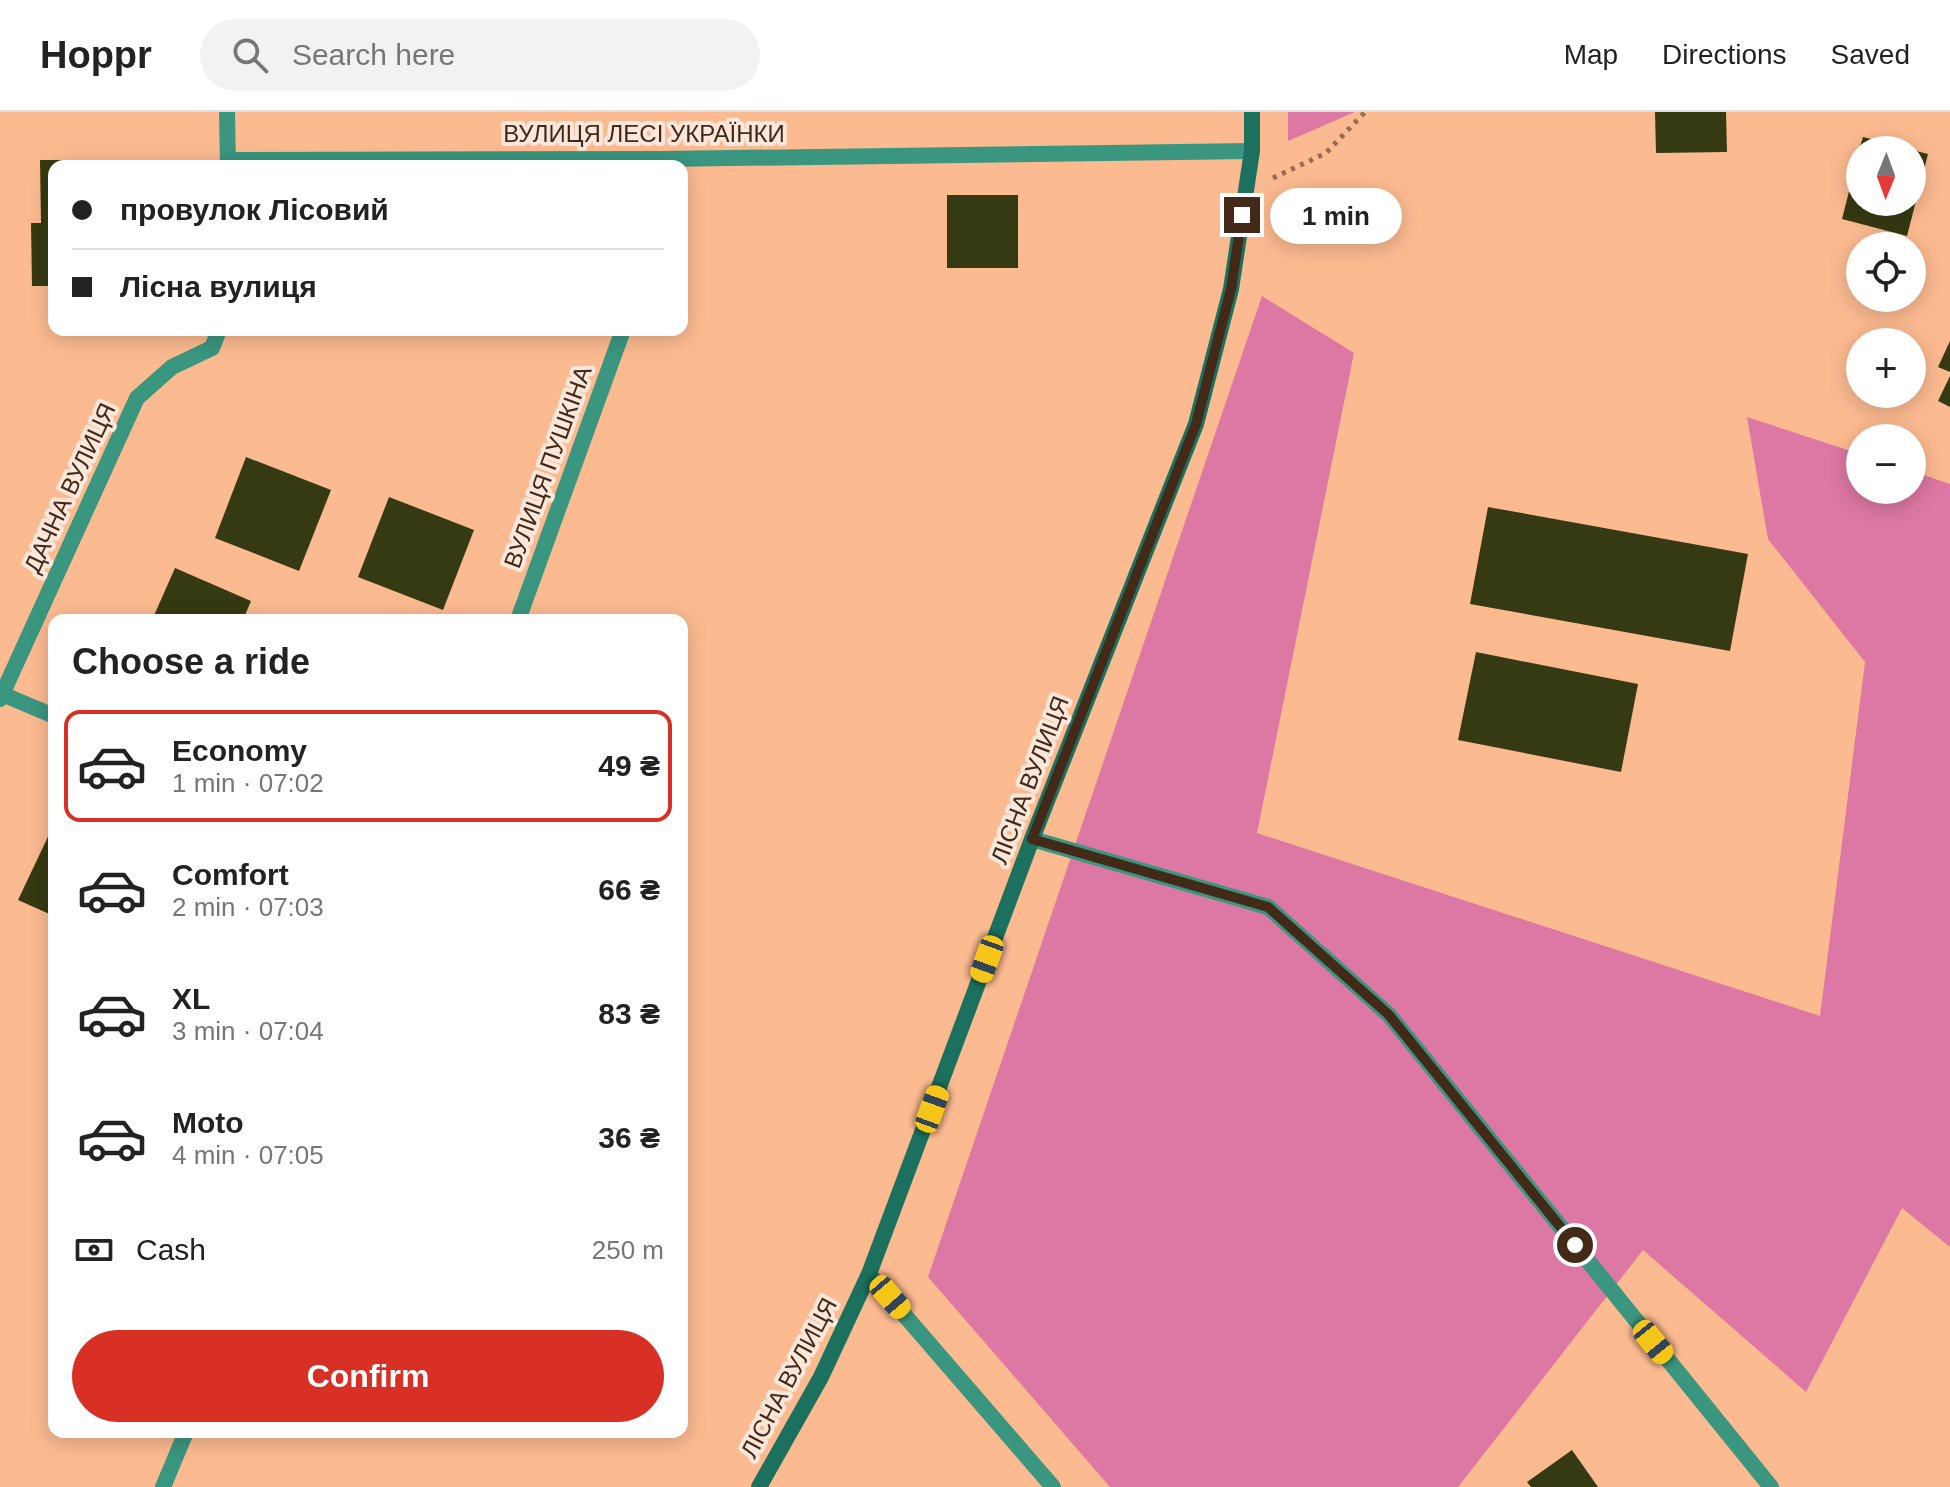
<!DOCTYPE html>
<html lang="en">
<head>
<meta charset="utf-8">
<style>
  :root { --surface:#fff; --page:#f2f2f2; --text:#222; --muted:#767676; --line:#e0e0e0; --accent:#d93025 }
  body { margin:0; font-family:Helvetica,sans-serif; background:var(--page); color:var(--text); height:100vh; display:flex; flex-direction:column; font-size:30px; white-space:nowrap }
  * { box-sizing:border-box; margin:0 }
  p { font-size:26px; color:var(--muted) }
  .icon { flex:none; width:44px; height:44px; fill:none; stroke:currentColor; stroke-width:2; stroke-linecap:round; stroke-linejoin:round }
  .map { position:relative; flex:1; overflow:hidden }
  .sheet { position:absolute; left:48px; top:502px; width:640px; height:824px; display:flex; flex-direction:column; background:var(--surface); border-radius:16px; box-shadow:0 4px 20px #0003 }
  .sheet>* { flex:none }
  .top-card { position:absolute; left:48px; top:48px; width:640px; height:176px; border-radius:16px; box-shadow:0 4px 20px #0003; display:grid; align-content:center; height:176px; padding:0 24px; background:var(--surface) }
  .needle { width:52px; rotate:181deg }
  .tools { position:absolute; left:1846px; top:24px; display:grid; gap:16px }
  .tools a { display:grid; place-items:center; width:80px; height:80px; border-radius:50%; background:var(--surface); box-shadow:0 4px 20px #0003; font-size:40px }
  .end { position:absolute; width:36px; height:36px; margin:-18px; border:10px solid #432918; background:#fff; box-shadow:0 0 0 4px #fff }
  .from { border-radius:50% }
  .bubble { position:absolute; height:56px; border-radius:28px; background:var(--surface); box-shadow:0 4px 20px #0003; font-size:26px; font-weight:700; line-height:56px; text-align:center }
  .car { position:absolute; width:24px; height:48px; margin:-24px -12px; border-radius:10px; box-shadow:0 0 6px 2px #0007; background:linear-gradient(#f5c518 24%,#345 0 40%,#f5c518 0 76%,#345 0 86%,#f5c518 0) }
  .top-card b { display:flex; align-items:center; gap:28px; height:76px; font-size:30px }
  .top-card b+b { border-top:2px solid var(--line) }
  .top-card i { width:20px; height:20px; background:var(--text) }
  ul { padding:0; list-style:none }
  li { display:flex; align-items:center; gap:24px; height:112px; margin:0 16px 12px; padding:0 8px; border:4px solid transparent; border-radius:16px }
  li div { flex:1 }
  li b { display:block; font-size:30px }
  li em { font-style:normal; font-weight:700 }
  li.active { border-color:var(--accent) }
  li>.icon { width:72px; height:72px; stroke-width:1.5 }
  h2 { padding:0 24px; font-size:36px; line-height:96px }
  .pay { display:flex; align-items:center; gap:20px; height:88px; padding:0 24px; font-size:30px }
  .pay p { margin-inline-start:auto }
  .action { display:flex; gap:16px; margin-top:auto; padding:16px 24px }
  .action a { flex:1; height:92px; border-radius:48px; background:var(--accent); color:#fff; font-size:32px; font-weight:700; line-height:92px; text-align:center }
  header { display:flex; align-items:center; gap:48px; box-sizing:border-box; height:112px; padding:0 40px; background:var(--surface); border-bottom:2px solid var(--line) }
  header strong { font-size:38px }
  nav { display:flex; gap:44px; margin-inline-start:auto; font-size:28px }
  .search { width:560px; height:72px; background:var(--page); display:flex; align-items:center; gap:20px; box-sizing:border-box; padding:0 28px; border-radius:44px; color:var(--muted); font-size:30px }
  .map>svg:first-child { display:block }
</style>
</head>
<body>
<header>
<strong>Hoppr</strong>
<div class="search"><svg class="icon" aria-label="search" viewBox="0 0 24 24"><circle cx="10" cy="10" r="6"/><path d="M15 15l6 6"/></svg>Search here</div>
<nav><a>Map</a><a>Directions</a><a>Saved</a></nav>
</header>
<div class="map">
<svg width="1950" height="1375" viewBox="0 0 1950 1375">
  <rect width="100%" height="100%" fill="#fcba90"/>
  <g fill="#dd77a3">
    <path d="M 1288,0 L 1355,0 L 1288,29 Z"/>
    <path d="M 1262,184 L 1354,241 L 1257,721 L 1820,904 L 1865,550 L 1768,427 L 1747,305 L 1860,342 L 1860,378 L 1912,378 L 1912,359 L 1950,372 L 1950,1135 L 1902,1096 L 1806,1280 L 1643,1138 L 1458,1375 L 1110,1375 L 928,1165 Z"/>
  </g>
  <g fill="#363a12">
    <path d="M 1655,0 L 1726,0 L 1727,40 L 1656,41 Z"/>
    <path d="M 1863,25 L 1909,37 L 1909,38 L 1859,38 Z"/>
    <path d="M 1912,38 L 1928,42 L 1907,124 L 1842,107 L 1859,40 L 1860,90 L 1912,90 Z"/>
    <path d="M 40,48 L 118,48 L 119,54 L 54,54 L 54,174 L 32,174 L 31,111 L 41,111 Z"/>
    <rect x="947" y="83" width="71" height="73"/>
    <path d="M 1950,229 L 1950,260 L 1938,255 Z"/>
    <path d="M 1950,264 L 1950,295 L 1938,289 Z"/>
    <path d="M 246,345 L 331,378 L 299,459 L 215,426 Z"/>
    <path d="M 389,385 L 474,418 L 443,498 L 358,465 Z"/>
    <path d="M 1488,395 L 1748,442 L 1730,539 L 1470,492 Z"/>
    <path d="M 175,456 L 251,489 L 243,508 L 152,508 Z"/>
    <path d="M 1476,540 L 1638,572 L 1621,660 L 1458,628 Z"/>
    <path d="M 54,712 L 54,804 L 18,788 Z"/>
    <path d="M 1572,1338 L 1598,1375 L 1531,1375 L 1527,1370 Z"/>
  </g>
  <g fill="none" stroke-linecap="round" stroke-linejoin="round">
    <path stroke="#986c4f" stroke-width="5" stroke-dasharray="4 6" stroke-linecap="butt" d="M 1273,66 L 1326,41 L 1365,0"/>
    <g stroke="#3a967f" stroke-width="16">
      <path d="M 227,0 L 228,54"/>
      <path d="M 228,48 L 662,47 L 1252,39"/>
      <path d="M 518,508 L 623,218"/>
      <path d="M 2,582 L 54,604"/>
      <path d="M 0,587 L 137,286 L 172,255 L 212,236 L 219,218"/>
      <path d="M 1032,727 L 1268,795 L 1389,903 L 1771,1375"/>
      <path d="M 869,1162 L 1053,1375"/>
      <path d="M 163,1375 L 186,1320"/>
    </g>
    <path stroke="#1b715e" stroke-width="16" d="M 759,1375 L 821,1265 L 869,1162 L 1032,727 L 1196,312 L 1231,177 L 1252,39 L 1252,0"/>
  </g>
  <g fill="none" stroke-linecap="round" stroke-linejoin="round">
    <path stroke="#432918" stroke-width="10" d="M 1242,103 L 1231,177 L 1196,312 L 1032,727 L 1268,795 L 1389,903 L 1575,1133"/>
  </g>
  <g text-anchor="middle" stroke-width="8" stroke-linejoin="round" paint-order="stroke">
    <g font-size="24" fill="#432918" stroke="#fce7da">
      <text x="644" y="30">ВУЛИЦЯ ЛЕСІ УКРАЇНКИ</text>
      <text transform="translate(548 355) rotate(-70)" y="8">ВУЛИЦЯ ПУШКІНА</text>
      <text transform="translate(70 376) rotate(-65)" y="8">ДАЧНА ВУЛИЦЯ</text>
      <text transform="translate(1030 668) rotate(-69)" y="8">ЛІСНА ВУЛИЦЯ</text>
      <text transform="translate(789 1266) rotate(-62)" y="8">ЛІСНА ВУЛИЦЯ</text>
    </g>
  </g>
</svg>
<div class="tools">
<a><svg class="needle" viewBox="-14 -14 28 28"><path d="M0-13l5 13h-10z" fill="#e53935"/><path d="M0 13l5-13h-10z" fill="#767676"/></svg></a>
<a><svg class="icon" aria-label="locate" viewBox="0 0 24 24"><circle cx="12" cy="12" r="6"/><path d="M12 2v4M12 18v4M2 12h4M18 12h4"/></svg></a>
<a>+</a>
<a>−</a>
</div>
<i class="end from" style="left:1575px;top:1133px"></i>
<i class="end" style="left:1242px;top:103px"></i>
<div class="bubble" style="left:1270px;top:76px;width:132px">1 min</div>
<i class="car" style="left:987px;top:847px;rotate:200deg"></i>
<i class="car" style="left:932px;top:997px;rotate:20deg"></i>
<i class="car" style="left:890px;top:1185px;rotate:139deg"></i>
<i class="car" style="left:1653px;top:1230px;rotate:141deg"></i>
<div class="top-card">
<b><i class="from"></i>провулок Лісовий</b>
<b><i></i>Лісна вулиця</b>
</div>
<section class="sheet">
<h2>Choose a ride</h2>
<ul>
<li class="active"><svg class="icon" aria-label="car" viewBox="0 0 24 24"><path d="M5 17H2v-5l4-1 3-4h7l3 4 3 1v5h-3M9 17h6M6 11h13"/><circle cx="7" cy="17" r="2"/><circle cx="17" cy="17" r="2"/></svg><div><b>Economy</b><p>1 min · 07:02</p></div><em>49 ₴</em></li>
<li><svg class="icon" aria-label="car" viewBox="0 0 24 24"><path d="M5 17H2v-5l4-1 3-4h7l3 4 3 1v5h-3M9 17h6M6 11h13"/><circle cx="7" cy="17" r="2"/><circle cx="17" cy="17" r="2"/></svg><div><b>Comfort</b><p>2 min · 07:03</p></div><em>66 ₴</em></li>
<li><svg class="icon" aria-label="car" viewBox="0 0 24 24"><path d="M5 17H2v-5l4-1 3-4h7l3 4 3 1v5h-3M9 17h6M6 11h13"/><circle cx="7" cy="17" r="2"/><circle cx="17" cy="17" r="2"/></svg><div><b>XL</b><p>3 min · 07:04</p></div><em>83 ₴</em></li>
<li><svg class="icon" aria-label="car" viewBox="0 0 24 24"><path d="M5 17H2v-5l4-1 3-4h7l3 4 3 1v5h-3M9 17h6M6 11h13"/><circle cx="7" cy="17" r="2"/><circle cx="17" cy="17" r="2"/></svg><div><b>Moto</b><p>4 min · 07:05</p></div><em>36 ₴</em></li>
</ul>
<div class="pay"><svg class="icon" aria-label="cash" viewBox="0 0 24 24"><path d="M3 7h18v10H3z"/><circle cx="12" cy="12" r="2"/></svg>Cash<p>250 m</p></div>
<div class="action"><a>Confirm</a></div>
</section>
</div>
</body>
</html>
